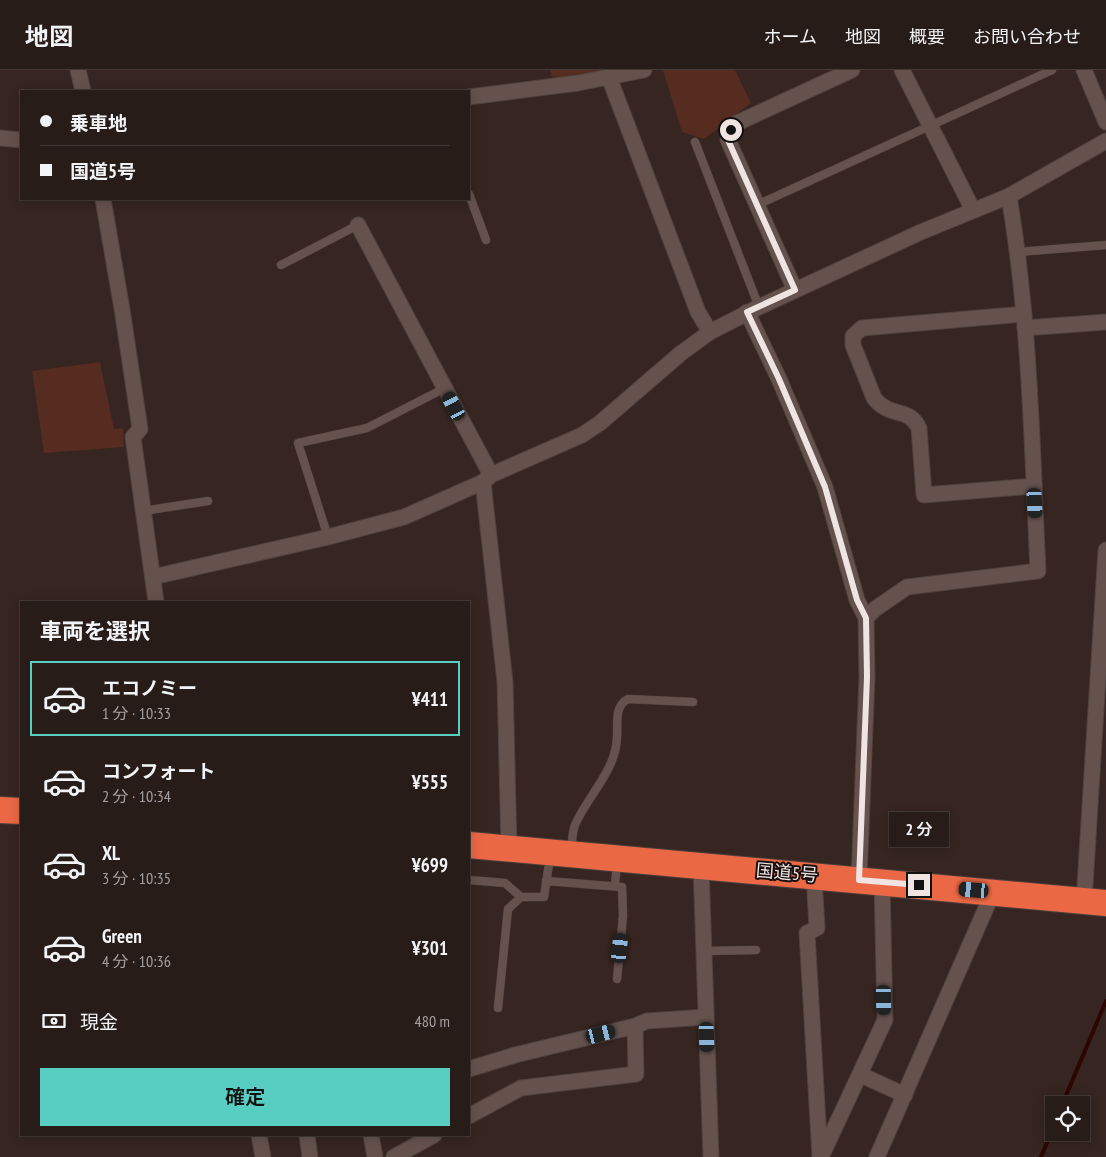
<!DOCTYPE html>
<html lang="ja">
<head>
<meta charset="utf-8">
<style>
  :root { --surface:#281c18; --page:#302521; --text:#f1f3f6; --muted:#a5a1a2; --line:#443a37; --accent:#57cec1 }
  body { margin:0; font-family:"PT Sans Narrow","Noto Sans JP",sans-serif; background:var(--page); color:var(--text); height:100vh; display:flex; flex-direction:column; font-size:19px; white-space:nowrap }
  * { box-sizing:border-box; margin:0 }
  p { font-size:16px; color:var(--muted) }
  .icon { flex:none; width:28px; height:28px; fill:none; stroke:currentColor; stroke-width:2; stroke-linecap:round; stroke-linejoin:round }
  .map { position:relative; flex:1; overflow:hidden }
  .sheet { position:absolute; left:20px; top:531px; width:450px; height:535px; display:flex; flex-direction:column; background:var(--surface); border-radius:0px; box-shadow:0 2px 12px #0003,0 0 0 1px var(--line) }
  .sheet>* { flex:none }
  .hud { position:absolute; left:20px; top:20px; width:450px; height:110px; border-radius:0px; box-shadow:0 2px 12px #0003,0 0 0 1px var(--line); display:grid; align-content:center; height:110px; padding:0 20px; background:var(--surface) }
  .buttons { position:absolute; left:1045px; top:1026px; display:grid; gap:10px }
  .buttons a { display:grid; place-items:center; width:45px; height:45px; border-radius:0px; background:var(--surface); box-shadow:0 2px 12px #0003,0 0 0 1px var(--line); font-size:25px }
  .end { position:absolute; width:22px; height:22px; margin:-11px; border:6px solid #efe4e1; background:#111; box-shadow:0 0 0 2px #111 }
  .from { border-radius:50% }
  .bubble { position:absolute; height:35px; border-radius:0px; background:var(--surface); box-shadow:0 2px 12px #0003,0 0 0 1px var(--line); font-size:16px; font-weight:600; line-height:35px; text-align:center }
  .car { position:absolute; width:15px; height:30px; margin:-15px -8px; border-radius:6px; box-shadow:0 0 4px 1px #0007; background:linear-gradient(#222 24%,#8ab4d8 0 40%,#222 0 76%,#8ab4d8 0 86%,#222 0) }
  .hud b { display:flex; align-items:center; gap:18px; height:48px; font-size:19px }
  .hud b+b { border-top:1px solid var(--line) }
  .hud i { width:12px; height:12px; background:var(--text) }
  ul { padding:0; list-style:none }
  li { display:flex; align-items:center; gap:15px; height:75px; margin:0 10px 8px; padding:0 10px; border:2px solid transparent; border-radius:0px }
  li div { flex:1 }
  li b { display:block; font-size:19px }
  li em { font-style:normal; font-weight:600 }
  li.selected { border-color:var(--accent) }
  li>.icon { width:45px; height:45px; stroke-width:1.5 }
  h2 { padding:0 20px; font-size:22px; line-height:60px }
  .pay { display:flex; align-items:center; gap:12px; height:55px; padding:0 20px; font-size:19px }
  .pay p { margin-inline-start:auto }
  .cta { display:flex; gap:10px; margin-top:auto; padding:10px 20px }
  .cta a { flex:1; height:58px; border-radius:0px; background:var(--accent); color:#111; font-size:20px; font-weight:600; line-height:58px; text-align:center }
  header { display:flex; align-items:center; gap:30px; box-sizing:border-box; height:70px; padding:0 25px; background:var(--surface); border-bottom:1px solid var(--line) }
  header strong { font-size:24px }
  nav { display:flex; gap:28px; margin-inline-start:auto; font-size:18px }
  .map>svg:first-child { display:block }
</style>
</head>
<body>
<header>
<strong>地図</strong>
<nav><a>ホーム</a><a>地図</a><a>概要</a><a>お問い合わせ</a></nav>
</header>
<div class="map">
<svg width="1106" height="1087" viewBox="0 0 1106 1087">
  <rect width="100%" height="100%" fill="#362520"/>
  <g fill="#562b20">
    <path d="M 550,0 L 618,0 L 572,9 L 551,6 Z"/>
    <path d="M 663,0 L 735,0 L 751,33 L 704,69 L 682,62 Z"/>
    <path d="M 100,292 L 114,359 L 123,358 L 124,377 L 44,383 L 32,301 Z"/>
  </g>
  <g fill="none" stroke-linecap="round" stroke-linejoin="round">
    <g stroke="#2c0701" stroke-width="4">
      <path d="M 1062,1035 L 1106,931"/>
      <path d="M 1041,1087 L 1054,1056"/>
    </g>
    <g stroke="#4f413e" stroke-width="9">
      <g id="lane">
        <path d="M 695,72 L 759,237"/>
        <path d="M 469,124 L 486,170"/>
        <path d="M 757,135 L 1052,0"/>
        <path d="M 1018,182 L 1106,175"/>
        <path d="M 281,195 L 358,155"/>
        <path d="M 143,441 L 208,431"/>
        <path d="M 328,467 L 298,373 L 367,358 L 445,318"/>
        <path d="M 571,782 C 572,773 572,763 575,755 C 588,725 616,701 617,667 C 618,653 614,636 628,629 L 693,632"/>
        <path d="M 469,810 L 505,813 L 521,827"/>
        <path d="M 546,811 L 622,817 L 623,846 L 617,909"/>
        <path d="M 615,815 L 617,792"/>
        <path d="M 704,881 L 756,880"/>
        <path d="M 498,938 L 508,839 L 521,827 L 544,827 L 550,787"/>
      </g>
    </g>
    <g stroke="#4f413e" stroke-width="17">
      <g id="street">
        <path d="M 78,0 L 83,21"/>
        <path d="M 902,0 L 973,140"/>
        <path d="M 1084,0 L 1106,52"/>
        <path d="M 609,7 L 698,242 L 710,262"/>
        <path d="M 469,27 L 578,13 L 644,0"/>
        <path d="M 0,68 L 21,70"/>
        <path d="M 103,129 L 122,239 L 140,359 L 133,367 L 156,532"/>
        <path d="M 358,155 L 491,405"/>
        <path d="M 795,220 L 728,70 L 731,60 L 737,53 L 852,0"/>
        <path d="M 747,242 L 779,309 L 825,417 L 857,530 L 866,548 L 867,607 L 859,810"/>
        <path d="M 1024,244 L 862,258 L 853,266 L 853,275 L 874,328 C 891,349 908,336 919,358 L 924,425 L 1034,416"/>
        <path d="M 1025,258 L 1106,252"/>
        <path d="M 483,412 L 505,612 L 509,778"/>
        <path d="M 153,507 L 328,467 L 404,447 L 483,412 L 491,405 L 582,365 L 600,353 L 680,284 L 710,262 L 759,237 L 921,162 L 1009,126 L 1106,71"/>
        <path d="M 866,548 L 875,539 L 907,517 L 1038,501 C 1032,376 1030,251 1009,126"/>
        <path d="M 701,796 L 711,1087"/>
        <path d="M 814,806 L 817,858 L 807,863 L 820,1087"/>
        <path d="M 1084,831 L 1106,480"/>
        <path d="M 469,999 L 515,985 L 635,956 L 647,951 L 706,947"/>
        <path d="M 861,1005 L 905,1025"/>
        <path d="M 469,1046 L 521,1018 L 636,1004 L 635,956"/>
        <path d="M 259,1065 L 263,1087"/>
        <path d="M 307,1065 L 310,1087"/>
        <path d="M 371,1065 L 375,1087"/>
        <path d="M 394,1087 L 434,1065"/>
        <path d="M 821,1087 L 885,950 L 882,812"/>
        <path d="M 877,1087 L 993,822"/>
      </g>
    </g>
    <g stroke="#4f413e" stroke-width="28">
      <g id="highway">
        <path d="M 0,740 L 21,741"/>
        <path d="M 469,775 L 1106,833"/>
      </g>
    </g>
    <use href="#lane" stroke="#65524d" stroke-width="8"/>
    <use href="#street" stroke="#65524d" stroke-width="15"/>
    <use href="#highway" stroke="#eb6845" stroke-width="26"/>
  </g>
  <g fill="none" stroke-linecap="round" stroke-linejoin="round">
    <path stroke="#efe4e1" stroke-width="6" d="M 731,60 L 728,70 L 795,220 L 747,242 L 779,309 L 825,417 L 857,530 L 866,548 L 867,607 L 859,810 L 919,815"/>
  </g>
  <g text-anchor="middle" stroke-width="4" stroke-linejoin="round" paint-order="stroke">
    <g font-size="18" fill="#efe4e1" stroke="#18100e">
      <text transform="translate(787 803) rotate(5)" y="6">国道5号</text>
    </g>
  </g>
</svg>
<div class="buttons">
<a><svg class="icon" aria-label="locate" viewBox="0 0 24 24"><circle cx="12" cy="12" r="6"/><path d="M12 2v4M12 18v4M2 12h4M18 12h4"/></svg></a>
</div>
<i class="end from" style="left:731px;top:60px"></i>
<i class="end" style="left:919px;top:815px"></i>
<div class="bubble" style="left:889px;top:742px;width:60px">2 分</div>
<i class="car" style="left:454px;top:336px;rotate:332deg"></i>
<i class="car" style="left:1035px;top:433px;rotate:177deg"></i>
<i class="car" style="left:974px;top:820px;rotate:275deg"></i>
<i class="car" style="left:620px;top:878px;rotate:6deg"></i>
<i class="car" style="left:884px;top:930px;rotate:179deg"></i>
<i class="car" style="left:601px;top:964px;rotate:76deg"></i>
<i class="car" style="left:707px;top:967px;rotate:178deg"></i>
<div class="hud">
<b><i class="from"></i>乗車地</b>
<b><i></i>国道5号</b>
</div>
<section class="sheet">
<h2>車両を選択</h2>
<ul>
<li class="selected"><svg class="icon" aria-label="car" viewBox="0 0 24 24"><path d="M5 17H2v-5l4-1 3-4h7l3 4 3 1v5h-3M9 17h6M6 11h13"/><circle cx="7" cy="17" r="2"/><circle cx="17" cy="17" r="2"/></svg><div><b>エコノミー</b><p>1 分 · 10:33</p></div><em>¥411</em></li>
<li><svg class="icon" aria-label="car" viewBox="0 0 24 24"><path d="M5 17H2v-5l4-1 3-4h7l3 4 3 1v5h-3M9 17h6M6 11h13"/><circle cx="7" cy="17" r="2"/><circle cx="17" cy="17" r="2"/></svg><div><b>コンフォート</b><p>2 分 · 10:34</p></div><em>¥555</em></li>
<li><svg class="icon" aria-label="car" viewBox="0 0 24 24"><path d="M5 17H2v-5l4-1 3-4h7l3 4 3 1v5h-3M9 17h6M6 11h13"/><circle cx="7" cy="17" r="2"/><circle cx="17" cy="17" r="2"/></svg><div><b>XL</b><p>3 分 · 10:35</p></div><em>¥699</em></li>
<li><svg class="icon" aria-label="car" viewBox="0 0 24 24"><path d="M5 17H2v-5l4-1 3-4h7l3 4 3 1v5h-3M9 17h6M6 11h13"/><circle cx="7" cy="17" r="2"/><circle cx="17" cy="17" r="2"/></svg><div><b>Green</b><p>4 分 · 10:36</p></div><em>¥301</em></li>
</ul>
<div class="pay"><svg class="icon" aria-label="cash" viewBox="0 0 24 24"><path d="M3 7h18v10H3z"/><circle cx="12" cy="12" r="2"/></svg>現金<p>480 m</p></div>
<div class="cta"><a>確定</a></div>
</section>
</div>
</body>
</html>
